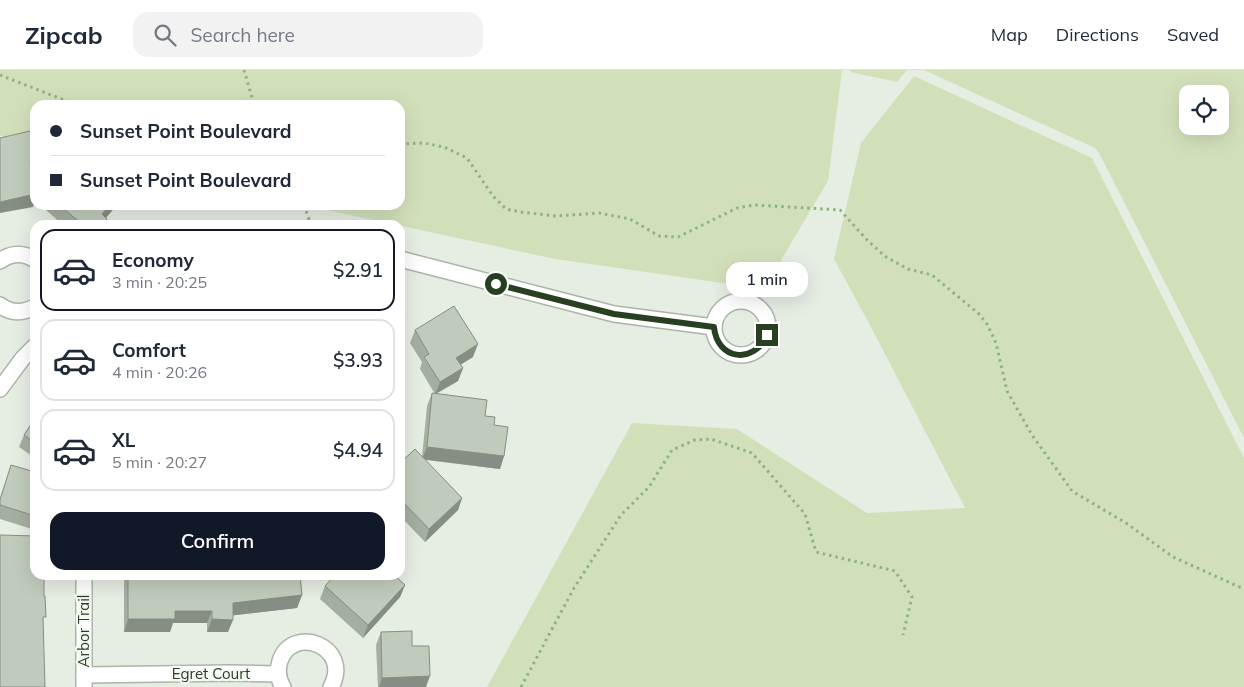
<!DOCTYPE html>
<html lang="en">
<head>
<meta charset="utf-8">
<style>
  :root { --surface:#fff; --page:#f2f2f3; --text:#1f2937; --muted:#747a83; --line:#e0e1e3; --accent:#111827 }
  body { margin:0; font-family:Mulish,sans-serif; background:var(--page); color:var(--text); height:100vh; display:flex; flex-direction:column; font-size:19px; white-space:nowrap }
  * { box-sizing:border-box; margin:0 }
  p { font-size:16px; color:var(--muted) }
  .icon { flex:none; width:28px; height:28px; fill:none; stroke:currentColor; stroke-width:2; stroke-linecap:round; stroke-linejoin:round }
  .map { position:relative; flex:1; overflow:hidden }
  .sheet { position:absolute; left:30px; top:150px; width:375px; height:360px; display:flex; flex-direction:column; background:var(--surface); border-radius:15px; box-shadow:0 5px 20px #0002 }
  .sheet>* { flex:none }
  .hud { position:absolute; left:30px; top:30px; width:375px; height:110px; border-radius:15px; box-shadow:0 5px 20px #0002; display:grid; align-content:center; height:110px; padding:0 20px; background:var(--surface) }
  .fabs { position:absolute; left:1179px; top:15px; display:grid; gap:10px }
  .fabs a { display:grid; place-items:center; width:50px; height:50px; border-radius:10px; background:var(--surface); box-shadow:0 5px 20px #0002; font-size:25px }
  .end { position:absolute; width:22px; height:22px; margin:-11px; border:6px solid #274021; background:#fff; box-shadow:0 0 0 2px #fff }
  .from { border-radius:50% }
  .bubble { position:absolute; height:35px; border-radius:15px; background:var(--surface); box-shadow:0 5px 20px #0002; font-size:16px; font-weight:600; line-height:35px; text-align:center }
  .hud b { display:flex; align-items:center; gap:18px; height:48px; font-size:19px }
  .hud b+b { border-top:1px solid var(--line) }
  .hud i { width:12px; height:12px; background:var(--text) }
  ul { padding:9px 0 0; list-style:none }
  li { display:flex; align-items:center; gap:15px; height:82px; margin:0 10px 8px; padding:0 10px; border:2px solid var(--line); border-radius:15px }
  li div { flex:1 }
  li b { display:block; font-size:19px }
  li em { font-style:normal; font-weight:600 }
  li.on { border-color:var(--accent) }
  li>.icon { width:45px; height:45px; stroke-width:1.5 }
  .action { display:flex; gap:10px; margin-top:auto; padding:10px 20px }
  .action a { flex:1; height:58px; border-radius:15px; background:var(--accent); color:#fff; font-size:20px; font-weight:600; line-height:58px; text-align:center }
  header { display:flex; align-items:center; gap:30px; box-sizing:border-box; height:70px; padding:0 25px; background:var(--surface); border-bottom:1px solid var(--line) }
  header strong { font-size:24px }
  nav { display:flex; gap:28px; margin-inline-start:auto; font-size:18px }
  .search { width:350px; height:45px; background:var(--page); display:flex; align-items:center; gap:12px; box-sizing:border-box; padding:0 18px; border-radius:15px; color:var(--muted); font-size:19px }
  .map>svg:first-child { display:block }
</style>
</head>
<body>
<header>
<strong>Zipcab</strong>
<div class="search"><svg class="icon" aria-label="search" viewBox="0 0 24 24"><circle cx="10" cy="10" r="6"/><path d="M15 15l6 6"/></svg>Search here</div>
<nav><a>Map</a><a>Directions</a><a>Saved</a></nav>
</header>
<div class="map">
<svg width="1244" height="617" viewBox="0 0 1244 617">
  <rect width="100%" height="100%" fill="#e6ede3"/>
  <g fill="#d2e0ba" fill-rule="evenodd">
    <path d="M 0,0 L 842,0 L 828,111 L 764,219 L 555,189 L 304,135 L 400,135 L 400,35 L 35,35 L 35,74 L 0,66 Z"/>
    <path d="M 851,0 L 907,0 L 897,12 L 850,2 Z"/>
    <path d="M 924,0 L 1244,0 L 1244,368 L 1099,83 L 1095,78 ZM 1188,24 L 1220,24 L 1220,56 L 1188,56 Z"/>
    <path d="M 914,6 L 1092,88 L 1244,388 L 1244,617 L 487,617 L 632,353 L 737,359 L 867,443 L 965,438 L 872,259 L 834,189 L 861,73 Z"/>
  </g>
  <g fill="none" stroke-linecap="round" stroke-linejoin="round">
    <g stroke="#a9b6a5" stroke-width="18">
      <g id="minor">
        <path d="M 0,191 C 11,183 23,182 35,190"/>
        <path d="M 0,235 C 11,244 23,243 35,237"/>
        <path d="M 84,505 L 84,617"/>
        <path d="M 84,605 L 230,603 L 278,604"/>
        <path d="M 283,617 C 278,609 277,600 280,591 C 292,554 353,576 331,617"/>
      </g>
    </g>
    <g stroke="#a9b6a5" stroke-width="18">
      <g id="tertiary">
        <path d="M 400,189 L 614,244 L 714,257"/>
        <circle cx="741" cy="258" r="27"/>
        <path d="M 0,319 L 23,288 L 35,276"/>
      </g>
    </g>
    <g stroke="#8db381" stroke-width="3" stroke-dasharray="2.5 4" stroke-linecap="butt">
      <path d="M 244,0 L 254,35"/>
      <path d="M 0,5 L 77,35"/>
      <path d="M 400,74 L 424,73 L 444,77 L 467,88 L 493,126 L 506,139 L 520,142 L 556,146 L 599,143 L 630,149 L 659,166 L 678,167 L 737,138 L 754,135 L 840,140 L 868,171 L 886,187 L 908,199 L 932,205 L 979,244 L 987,254 L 996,273 L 1007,321 L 1032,365 L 1072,421 L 1126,453 L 1173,487 L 1244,519"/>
      <path d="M 304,135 L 311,155"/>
      <path d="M 521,617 L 574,518 L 621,445 L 649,417 L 672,380 L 695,370 L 711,369 L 752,383 L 805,444 L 816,482 L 895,501 L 912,527 L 903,565"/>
    </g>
    <use href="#minor" stroke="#fff" stroke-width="15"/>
    <use href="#tertiary" stroke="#fff" stroke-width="15"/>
  </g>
  <g fill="#a5afa1">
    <path d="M 48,135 L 117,135 L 106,148 L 105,155 L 63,155 L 46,140 Z"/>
    <path d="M 415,260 L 473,287 L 460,295 L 463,298 L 458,311 L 436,324 L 485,346 L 494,355 L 504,386 L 500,399 L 425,390 L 462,428 L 458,440 L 425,472 L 400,446 L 400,393 L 422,387 L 427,336 L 432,323 L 435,324 L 420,299 L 422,292 L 410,273 Z"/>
    <path d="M 35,348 L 35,388 L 19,377 L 24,365 Z"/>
    <path d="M 11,395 L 35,402 L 35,460 L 0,449 L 0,428 Z"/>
    <path d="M 124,505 L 300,505 L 302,525 L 297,538 L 233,545 L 228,562 L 207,562 L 207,553 L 173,553 L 170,562 L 124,562 Z"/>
    <path d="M 347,506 L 405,515 L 400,527 L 363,568 L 320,529 L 325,516 Z"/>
    <path d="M 381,562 L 412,576 L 426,617 L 378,617 L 376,575 Z"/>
  </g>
  <g fill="#868e83">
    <path d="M 35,90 L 35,95 L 32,102 L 30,91 Z"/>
    <path d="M 35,124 L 35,130 L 33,137 L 0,143 L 0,132 Z"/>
    <path d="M 110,135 L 117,135 L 99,155 L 102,144 Z"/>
    <path d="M 478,274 L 473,287 L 452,300 L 456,288 Z"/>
    <path d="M 463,298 L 458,311 L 435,324 L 440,312 Z"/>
    <path d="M 427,377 L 504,386 L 500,399 L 422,389 Z"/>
    <path d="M 462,428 L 458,440 L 425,472 L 429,459 Z"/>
    <path d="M 405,515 L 400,527 L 363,568 L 368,555 Z"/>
    <path d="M 302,525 L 297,538 L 228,546 L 233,533 Z"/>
    <path d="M 175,541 L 212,541 L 207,553 L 173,553 L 170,562 L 124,562 L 128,549 Z"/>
    <path d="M 212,549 L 233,550 L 228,562 L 207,562 Z"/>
    <path d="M 430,606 L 426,617 L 379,617 L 382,608 Z"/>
  </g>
  <g fill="#c0cbbb" stroke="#868e83">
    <path d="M 30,61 L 35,82 L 35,90 L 30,91 L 35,114 L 35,124 L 0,132 L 0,68 Z"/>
    <path d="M 59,135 L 110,135 L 102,144 L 107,149 L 102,155 L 83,155 Z"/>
    <path d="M 454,236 L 478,274 L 456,288 L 463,298 L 440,312 L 424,287 L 429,284 L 415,260 Z"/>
    <path d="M 432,323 L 487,330 L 485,346 L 495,347 L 494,355 L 508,357 L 504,386 L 427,377 Z"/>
    <path d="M 35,348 L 35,373 L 24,365 Z"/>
    <path d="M 415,379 L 462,428 L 429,459 L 400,429 L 400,393 Z"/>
    <path d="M 11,395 L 35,402 L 35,446 L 0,435 L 0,430 Z"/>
    <path d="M 0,465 L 35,466 L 35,505 L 44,505 L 44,526 L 45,526 L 46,547 L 43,547 L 45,617 L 0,617 Z"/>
    <path d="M 128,505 L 300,505 L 302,525 L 233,533 L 233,550 L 212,549 L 212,541 L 175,541 L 175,549 L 128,549 Z"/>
    <path d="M 335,505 L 347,505 L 347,506 L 348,505 L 394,505 L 405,515 L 368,555 L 325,516 Z"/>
    <path d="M 412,561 L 412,576 L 429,576 L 430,606 L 382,608 L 381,562 Z"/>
  </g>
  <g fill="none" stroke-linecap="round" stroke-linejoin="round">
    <path stroke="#274021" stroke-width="6" d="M 496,214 L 614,244 L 714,257 C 717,290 754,295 767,265"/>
  </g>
  <g text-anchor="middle" stroke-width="4.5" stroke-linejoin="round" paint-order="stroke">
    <g font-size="15" fill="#274021" stroke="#f6f9f3">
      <text transform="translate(84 561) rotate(-90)" y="5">Arbor Trail</text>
      <text x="211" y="609">Egret Court</text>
    </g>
  </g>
</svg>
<div class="fabs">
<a><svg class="icon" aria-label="locate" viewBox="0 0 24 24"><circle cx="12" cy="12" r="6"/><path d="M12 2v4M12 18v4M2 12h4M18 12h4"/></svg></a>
</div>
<i class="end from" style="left:496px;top:214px"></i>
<i class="end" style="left:767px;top:265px"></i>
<div class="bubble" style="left:726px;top:192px;width:82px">1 min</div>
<div class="hud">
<b><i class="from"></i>Sunset Point Boulevard</b>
<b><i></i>Sunset Point Boulevard</b>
</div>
<section class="sheet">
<ul>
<li class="on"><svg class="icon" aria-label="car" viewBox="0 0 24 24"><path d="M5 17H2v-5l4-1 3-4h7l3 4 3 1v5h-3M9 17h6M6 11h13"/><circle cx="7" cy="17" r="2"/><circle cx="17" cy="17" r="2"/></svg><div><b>Economy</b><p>3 min · 20:25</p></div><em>$2.91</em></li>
<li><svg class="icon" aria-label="car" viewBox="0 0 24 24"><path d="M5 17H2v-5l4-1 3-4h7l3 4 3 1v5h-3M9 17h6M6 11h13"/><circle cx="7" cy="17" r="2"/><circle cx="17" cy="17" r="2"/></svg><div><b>Comfort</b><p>4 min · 20:26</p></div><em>$3.93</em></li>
<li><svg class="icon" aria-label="car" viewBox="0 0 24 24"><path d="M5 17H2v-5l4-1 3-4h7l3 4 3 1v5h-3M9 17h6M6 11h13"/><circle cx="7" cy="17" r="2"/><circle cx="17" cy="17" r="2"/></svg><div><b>XL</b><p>5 min · 20:27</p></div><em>$4.94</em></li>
</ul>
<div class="action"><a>Confirm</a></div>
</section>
</div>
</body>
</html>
